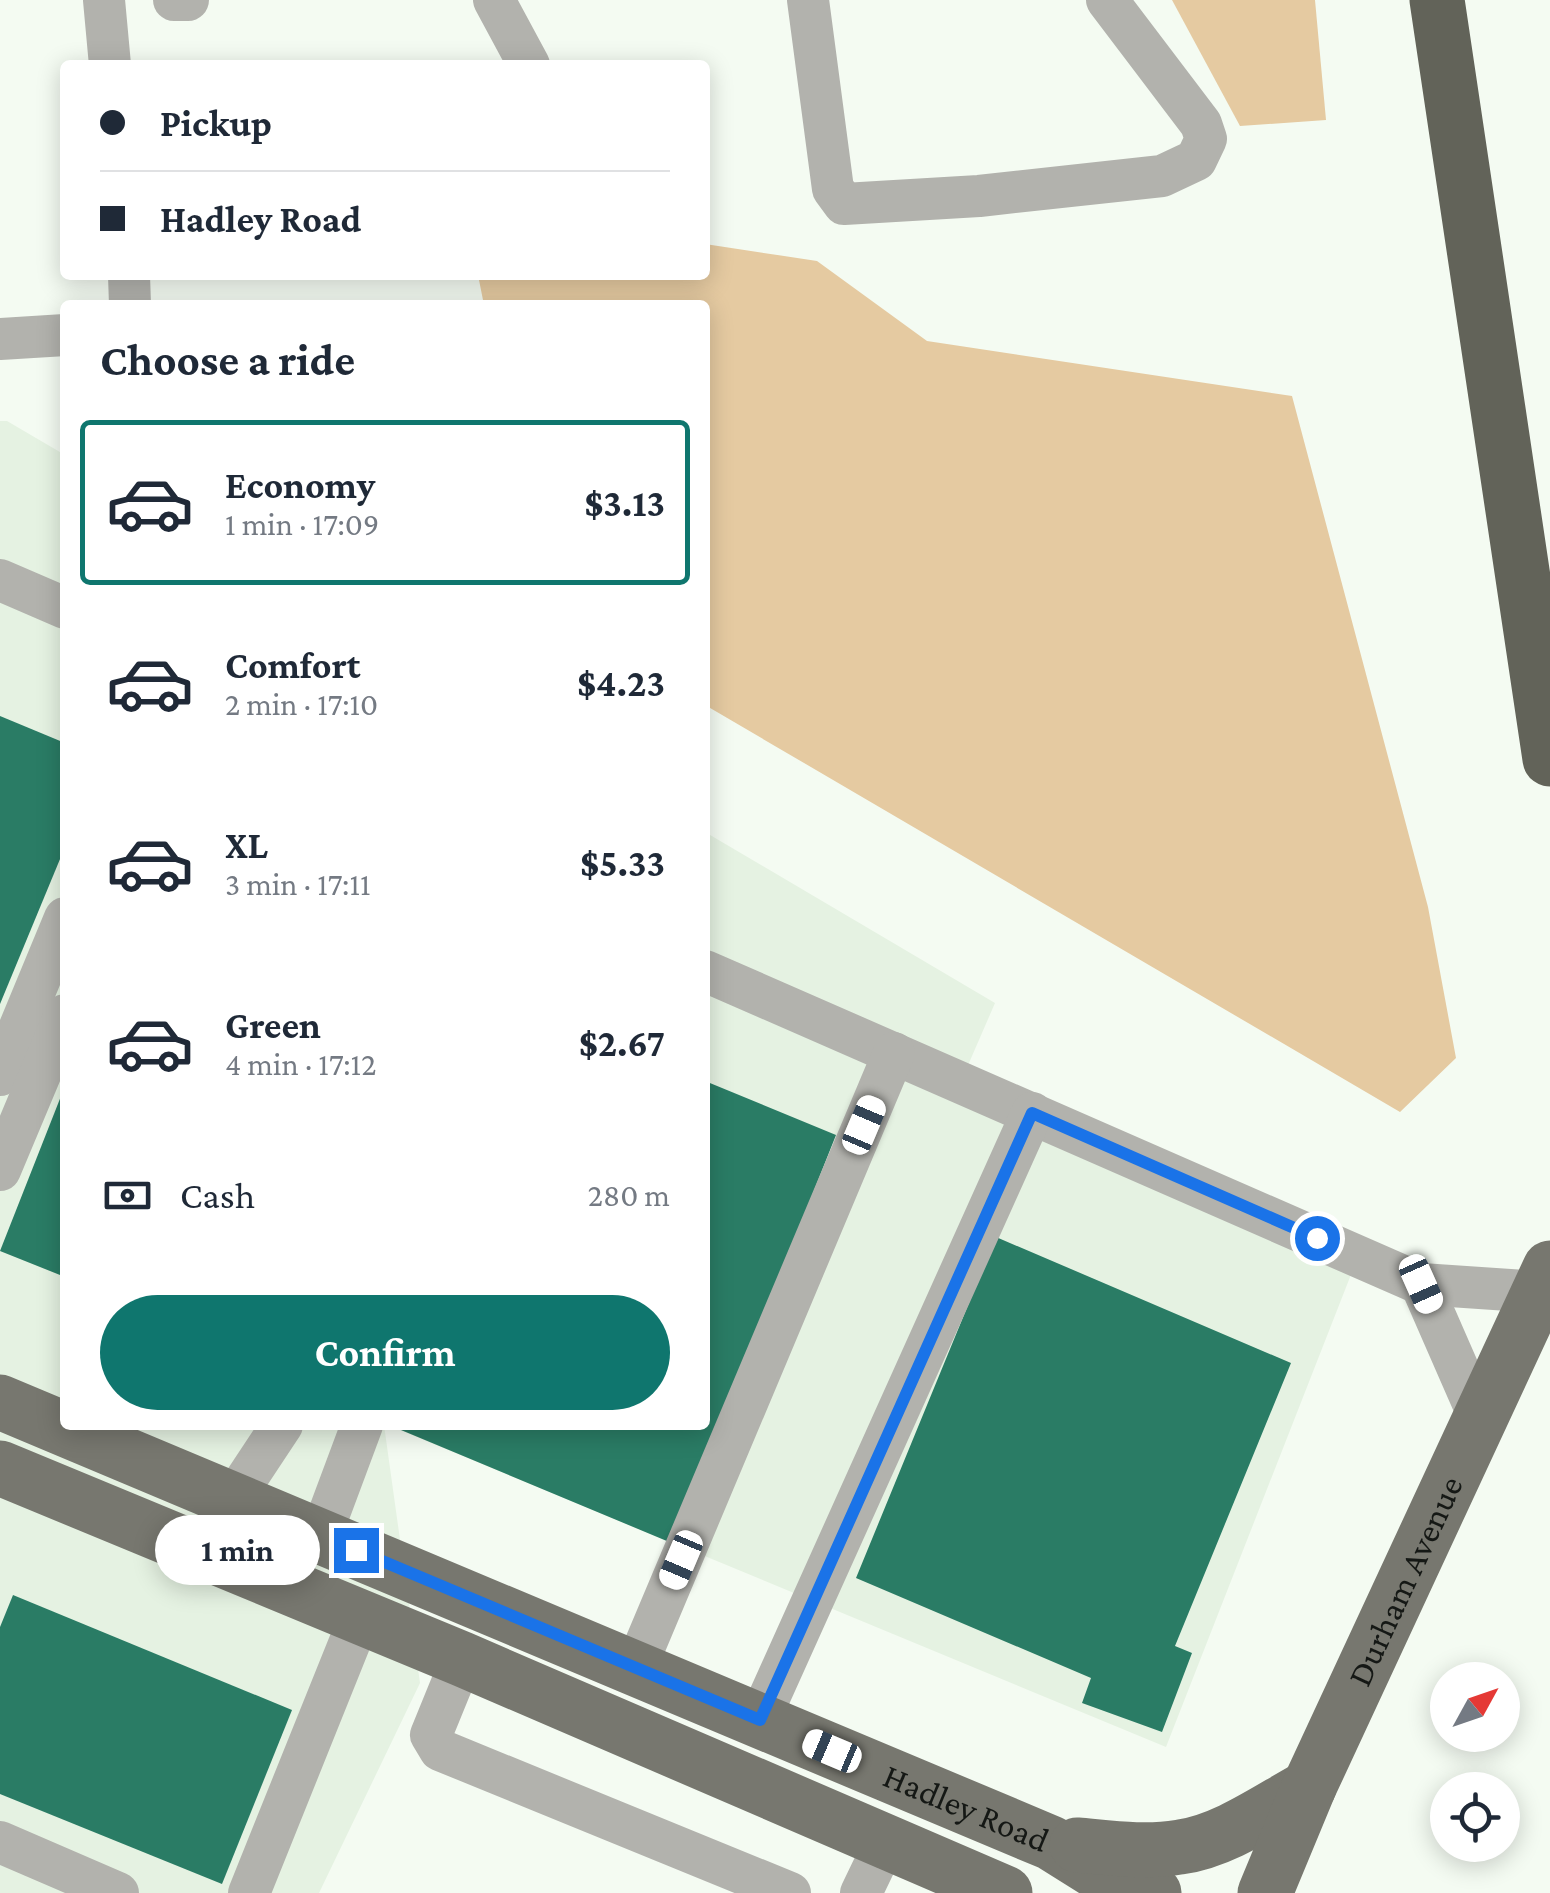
<!DOCTYPE html>
<html lang="en">
<head>
<meta charset="utf-8">
<style>
  :root { --surface:#fff; --page:#f6f6f7; --text:#1f2937; --muted:#747a83; --line:#e0e1e3; --accent:#0f766e }
  body { margin:0; font-family:"Crimson Pro",serif; background:var(--page); color:var(--text); height:100vh; display:flex; flex-direction:column; font-size:38px; white-space:nowrap }
  * { box-sizing:border-box; margin:0 }
  p { font-size:32px; color:var(--muted) }
  .icon { flex:none; width:55px; height:55px; fill:none; stroke:currentColor; stroke-width:2; stroke-linecap:round; stroke-linejoin:round }
  .map { position:relative; flex:1; overflow:hidden }
  .drawer { position:absolute; left:60px; top:300px; width:650px; height:1130px; display:flex; flex-direction:column; background:var(--surface); border-radius:10px; box-shadow:0 5px 25px #0003 }
  .drawer>* { flex:none }
  .hud { position:absolute; left:60px; top:60px; width:650px; height:220px; border-radius:10px; box-shadow:0 5px 25px #0003; display:grid; align-content:center; height:220px; padding:0 40px; background:var(--surface) }
  .needle { width:65px; rotate:50deg }
  .buttons { position:absolute; left:1430px; top:1662px; display:grid; gap:20px }
  .buttons a { display:grid; place-items:center; width:90px; height:90px; border-radius:50%; background:var(--surface); box-shadow:0 5px 25px #0003; font-size:50px }
  .end { position:absolute; width:45px; height:45px; margin:-22px; border:12px solid #1a73e8; background:#fff; box-shadow:0 0 0 5px #fff }
  .from { border-radius:50% }
  .bubble { position:absolute; height:70px; border-radius:35px; background:var(--surface); box-shadow:0 5px 25px #0003; font-size:32px; font-weight:700; line-height:70px; text-align:center }
  .car { position:absolute; width:30px; height:60px; margin:-30px -15px; border-radius:12px; box-shadow:0 0 8px 2px #0007; background:linear-gradient(#fff 24%,#345 0 40%,#fff 0 76%,#345 0 86%,#fff 0) }
  .hud b { display:flex; align-items:center; gap:35px; height:95px; font-size:38px }
  .hud b+b { border-top:2px solid var(--line) }
  .hud i { width:25px; height:25px; background:var(--text) }
  ul { padding:0; list-style:none }
  li { display:flex; align-items:center; gap:30px; height:165px; margin:0 20px 15px; padding:0 20px; border:5px solid transparent; border-radius:10px }
  li div { flex:1 }
  li b { display:block; font-size:38px }
  li em { font-style:normal; font-weight:700 }
  li.on { border-color:var(--accent) }
  li>.icon { width:90px; height:90px; stroke-width:1.5 }
  h2 { padding:0 40px; font-size:45px; line-height:120px }
  .pay { display:flex; align-items:center; gap:25px; height:110px; padding:0 40px; font-size:38px }
  .pay p { margin-inline-start:auto }
  .cta { display:flex; gap:20px; margin-top:auto; padding:20px 40px }
  .cta a { flex:1; height:115px; border-radius:60px; background:var(--accent); color:#fff; font-size:40px; font-weight:700; line-height:115px; text-align:center }
  .map>svg:first-child { display:block }
</style>
</head>
<body>
<div class="map">
<svg width="1550" height="1893" viewBox="0 0 1550 1893">
  <rect width="100%" height="100%" fill="#f4fbf2"/>
  <g fill="#e5f2e2">
    <path d="M 0,421 L 7,421 L 65,455 L 65,1425 L 384,1425 L 420,1683 L 319,1893 L 0,1893 Z"/>
    <path d="M 705,832 L 995,1003 L 959,1086 L 1352,1272 L 1166,1747 L 388,1425 L 705,1425 Z"/>
  </g>
  <g fill="#e5caa1">
    <path d="M 1172,0 L 1315,0 L 1326,120 L 1240,126 Z"/>
    <path d="M 705,244 L 817,261 L 927,341 L 1292,396 L 1428,907 L 1456,1058 L 1400,1112 L 705,705 L 705,305 L 484,305 L 478,275 L 705,275 Z"/>
  </g>
  <g fill="#2a7c65">
    <path d="M 0,716 L 65,743 L 65,847 L 0,1004 Z"/>
    <path d="M 705,1081 L 836,1135 L 674,1544 L 389,1425 L 705,1425 Z"/>
    <path d="M 65,1086 L 65,1277 L 0,1251 Z"/>
    <path d="M 996,1237 L 1291,1363 L 1175,1646 L 1192,1653 L 1162,1732 L 1082,1703 L 1091,1678 L 856,1578 Z"/>
    <path d="M 13,1595 L 292,1710 L 222,1884 L 0,1794 L 0,1627 Z"/>
  </g>
  <g fill="none" stroke-linecap="round" stroke-linejoin="round">
    <g stroke="#b2b2ad" stroke-width="42">
      <path d="M 104,0 L 110,65"/>
      <path d="M 174,0 L 188,0"/>
      <path d="M 494,0 L 529,65"/>
      <path d="M 808,0 L 833,189 L 844,204 L 979,196 L 1162,176 L 1196,160 L 1206,139 L 1201,124 L 1107,0"/>
      <path d="M 129,275 L 130,305"/>
      <path d="M 0,339 L 65,335"/>
      <path d="M 0,580 L 65,608"/>
      <path d="M 705,971 L 1421,1284 L 1539,1292"/>
      <path d="M 0,1075 L 65,918"/>
      <path d="M 0,1170 L 65,1015"/>
      <path d="M 1421,1284 L 1480,1419"/>
      <path d="M 233,1499 L 282,1425"/>
      <path d="M 321,1535 L 362,1425"/>
      <path d="M 462,1659 L 431,1735 L 440,1750 L 790,1893"/>
      <path d="M 635,1669 L 894,1053"/>
      <path d="M 759,1720 L 1032,1113"/>
      <path d="M 0,1842 L 118,1893"/>
      <path d="M 249,1893 L 360,1617"/>
      <path d="M 861,1893 L 885,1843"/>
    </g>
    <g stroke="#77776f" stroke-width="55">
      <path id="s1" d="M 0,1402 L 1051,1843 L 1099,1873 L 1154,1893"/>
      <path d="M 0,1468 L 462,1659 L 1005,1893"/>
      <path d="M 1077,1845 C 1111,1848 1145,1853 1180,1847 C 1225,1841 1270,1808 1309,1787"/>
      <path id="s2" d="M 1265,1893 L 1309,1787 L 1550,1268"/>
    </g>
    <path stroke="#626359" stroke-width="55" d="M 1437,0 L 1550,759"/>
  </g>
  <g fill="none" stroke-linecap="round" stroke-linejoin="round">
    <path stroke="#1a73e8" stroke-width="12" d="M 356,1550 L 760,1720 L 1032,1113 L 1317,1238"/>
  </g>
  <g text-anchor="middle" stroke-width="9" stroke-linejoin="round" paint-order="stroke">
    <g font-size="35" fill="#151815" stroke="#fff">
      <text dy="12" stroke="none"><textPath href="#s2" startOffset="342">Durham Avenue</textPath></text>
      <text dy="12" stroke="none"><textPath href="#s1" startOffset="1048">Hadley Road</textPath></text>
    </g>
  </g>
</svg>
<div class="buttons">
<a><svg class="needle" viewBox="-14 -14 28 28"><path d="M0-13l5 13h-10z" fill="#e53935"/><path d="M0 13l5-13h-10z" fill="#747a83"/></svg></a>
<a><svg class="icon" aria-label="locate" viewBox="0 0 24 24"><circle cx="12" cy="12" r="6"/><path d="M12 2v4M12 18v4M2 12h4M18 12h4"/></svg></a>
</div>
<i class="end from" style="left:1317px;top:1238px"></i>
<i class="end" style="left:356px;top:1550px"></i>
<div class="bubble" style="left:155px;top:1515px;width:165px">1 min</div>
<i class="car" style="left:864px;top:1125px;rotate:23deg"></i>
<i class="car" style="left:1421px;top:1284px;rotate:156deg"></i>
<i class="car" style="left:681px;top:1560px;rotate:203deg"></i>
<i class="car" style="left:832px;top:1751px;rotate:293deg"></i>
<div class="hud">
<b><i class="from"></i>Pickup</b>
<b><i></i>Hadley Road</b>
</div>
<section class="drawer">
<h2>Choose a ride</h2>
<ul>
<li class="on"><svg class="icon" aria-label="car" viewBox="0 0 24 24"><path d="M5 17H2v-5l4-1 3-4h7l3 4 3 1v5h-3M9 17h6M6 11h13"/><circle cx="7" cy="17" r="2"/><circle cx="17" cy="17" r="2"/></svg><div><b>Economy</b><p>1 min · 17:09</p></div><em>$3.13</em></li>
<li><svg class="icon" aria-label="car" viewBox="0 0 24 24"><path d="M5 17H2v-5l4-1 3-4h7l3 4 3 1v5h-3M9 17h6M6 11h13"/><circle cx="7" cy="17" r="2"/><circle cx="17" cy="17" r="2"/></svg><div><b>Comfort</b><p>2 min · 17:10</p></div><em>$4.23</em></li>
<li><svg class="icon" aria-label="car" viewBox="0 0 24 24"><path d="M5 17H2v-5l4-1 3-4h7l3 4 3 1v5h-3M9 17h6M6 11h13"/><circle cx="7" cy="17" r="2"/><circle cx="17" cy="17" r="2"/></svg><div><b>XL</b><p>3 min · 17:11</p></div><em>$5.33</em></li>
<li><svg class="icon" aria-label="car" viewBox="0 0 24 24"><path d="M5 17H2v-5l4-1 3-4h7l3 4 3 1v5h-3M9 17h6M6 11h13"/><circle cx="7" cy="17" r="2"/><circle cx="17" cy="17" r="2"/></svg><div><b>Green</b><p>4 min · 17:12</p></div><em>$2.67</em></li>
</ul>
<div class="pay"><svg class="icon" aria-label="cash" viewBox="0 0 24 24"><path d="M3 7h18v10H3z"/><circle cx="12" cy="12" r="2"/></svg>Cash<p>280 m</p></div>
<div class="cta"><a>Confirm</a></div>
</section>
</div>
</body>
</html>
